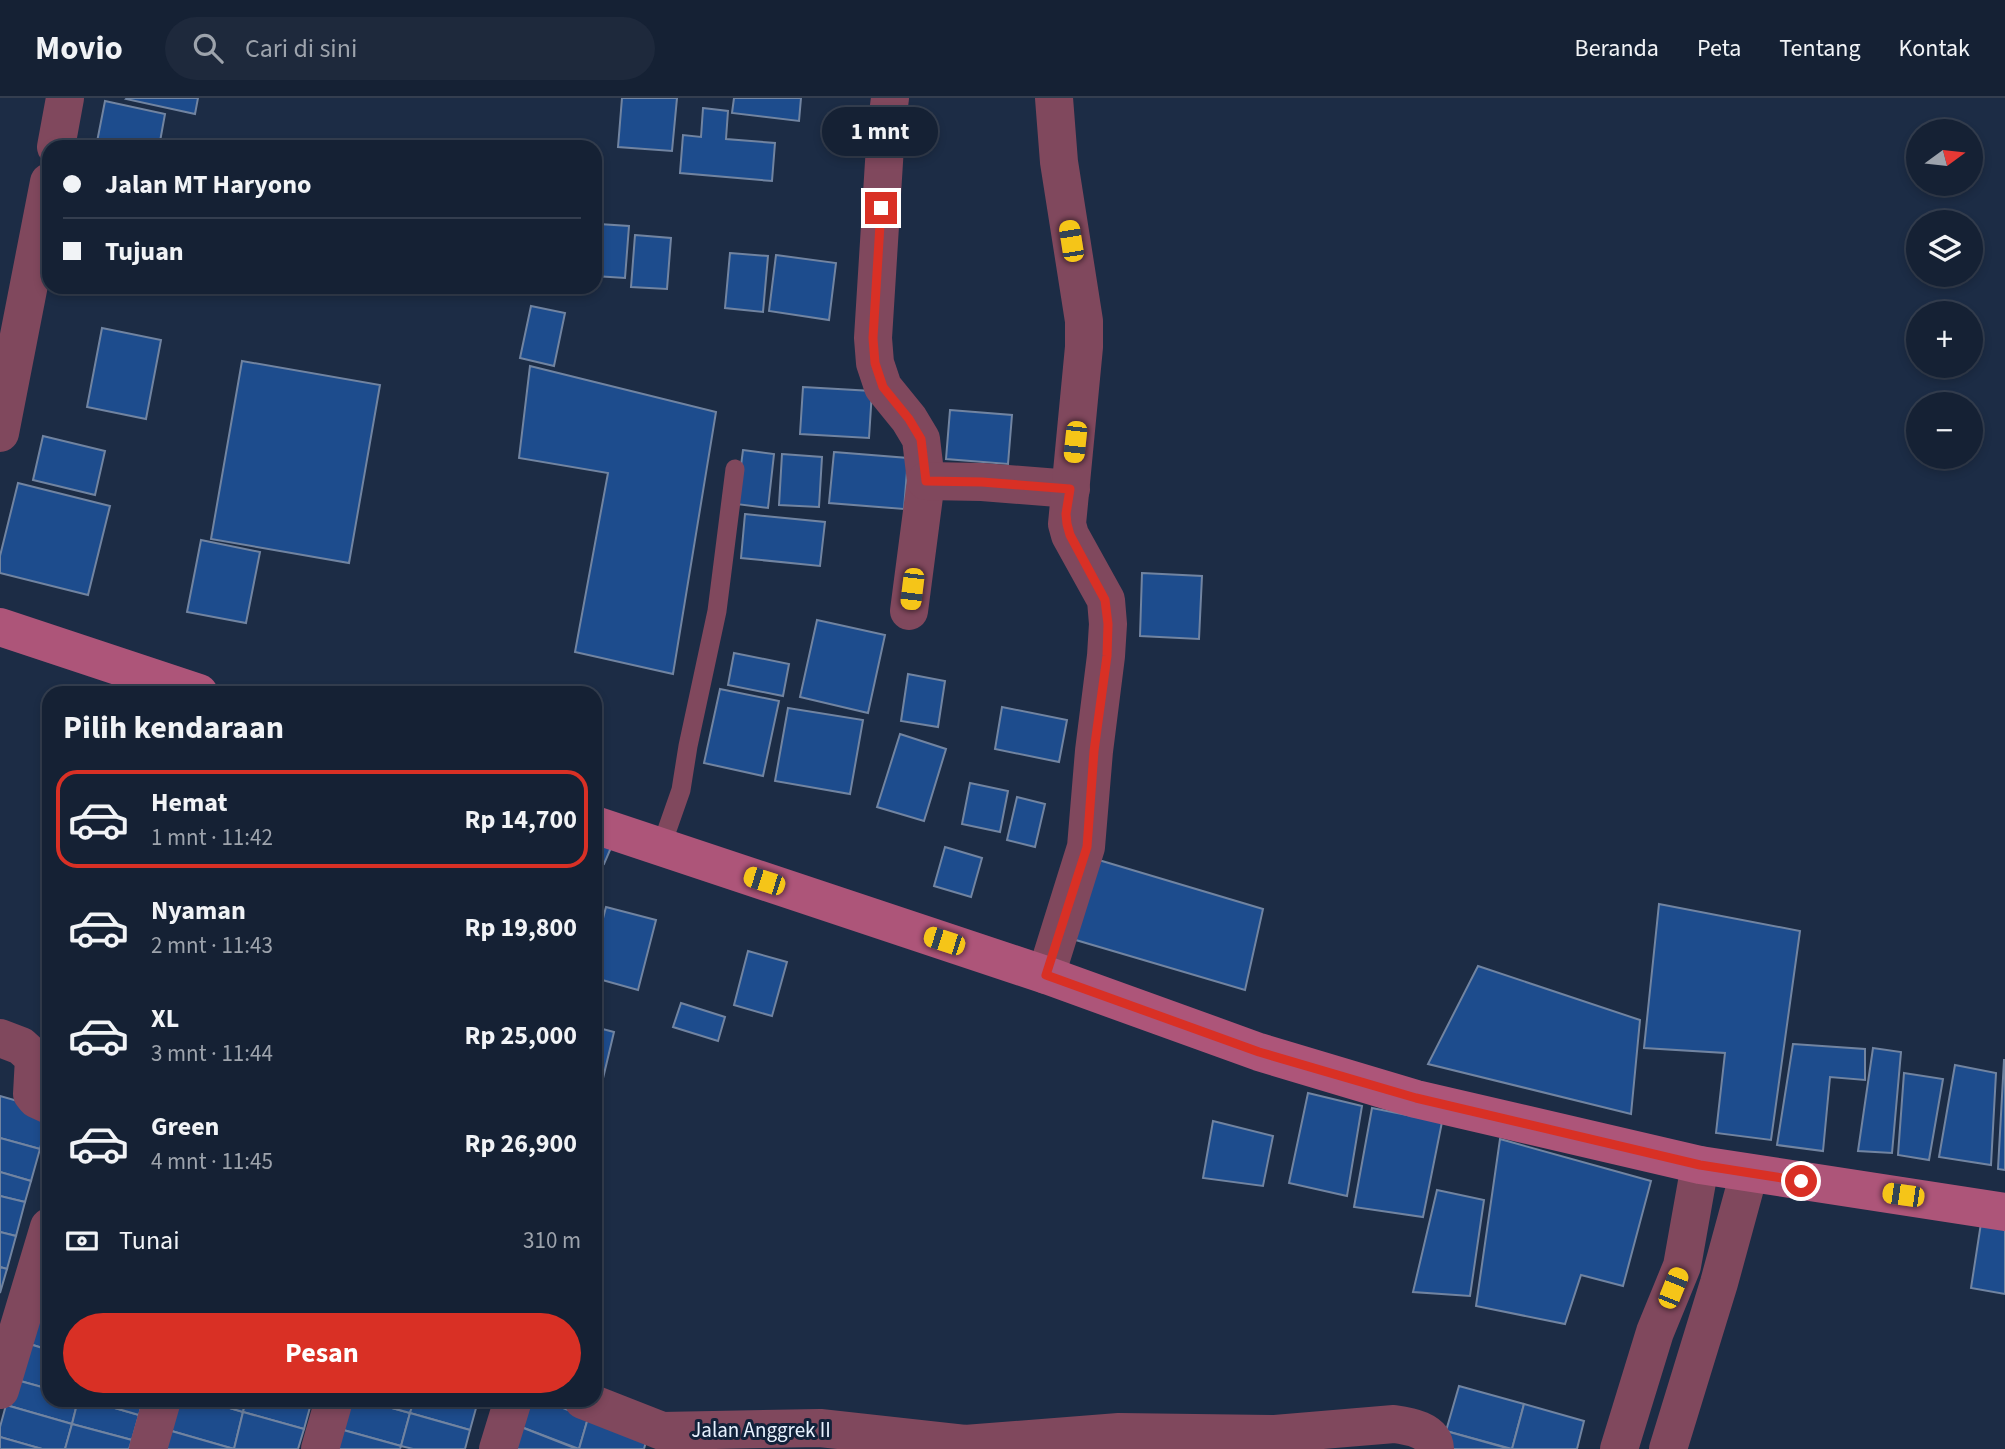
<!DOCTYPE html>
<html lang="id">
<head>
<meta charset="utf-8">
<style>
  :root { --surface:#152134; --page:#1e293c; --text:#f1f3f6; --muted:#9da3ac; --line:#343e4f; --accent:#d93025 }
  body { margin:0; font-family:"Source Sans 3",sans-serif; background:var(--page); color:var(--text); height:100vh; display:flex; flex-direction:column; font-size:26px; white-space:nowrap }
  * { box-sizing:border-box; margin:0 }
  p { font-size:23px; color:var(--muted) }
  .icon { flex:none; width:38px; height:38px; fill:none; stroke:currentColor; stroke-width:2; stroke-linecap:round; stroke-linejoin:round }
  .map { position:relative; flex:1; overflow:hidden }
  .panel { position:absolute; left:42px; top:588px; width:560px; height:721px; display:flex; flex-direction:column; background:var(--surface); border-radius:21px; box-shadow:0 4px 10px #0003,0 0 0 2px var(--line) }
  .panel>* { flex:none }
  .banner { position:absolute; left:42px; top:42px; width:560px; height:154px; border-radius:21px; box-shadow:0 4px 10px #0003,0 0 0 2px var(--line); display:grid; align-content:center; height:154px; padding:0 21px; background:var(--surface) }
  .needle { width:46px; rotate:75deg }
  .buttons { position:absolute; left:1906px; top:21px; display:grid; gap:14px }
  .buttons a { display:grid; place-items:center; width:77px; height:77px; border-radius:50%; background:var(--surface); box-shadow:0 4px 10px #0003,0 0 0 2px var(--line); font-size:35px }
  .end { position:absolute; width:32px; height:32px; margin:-16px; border:9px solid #d93025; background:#fff; box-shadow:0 0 0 4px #fff }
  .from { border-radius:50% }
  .bubble { position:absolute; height:49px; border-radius:24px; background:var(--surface); box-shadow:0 4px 10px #0003,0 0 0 2px var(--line); font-size:23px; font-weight:700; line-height:49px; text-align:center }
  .car { position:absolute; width:21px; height:42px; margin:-21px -10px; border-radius:9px; box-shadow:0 0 5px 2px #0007; background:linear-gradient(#f5c518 24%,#345 0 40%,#f5c518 0 76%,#345 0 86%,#f5c518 0) }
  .banner b { display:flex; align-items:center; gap:24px; height:66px; font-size:26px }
  .banner b+b { border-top:2px solid var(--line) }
  .banner i { width:18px; height:18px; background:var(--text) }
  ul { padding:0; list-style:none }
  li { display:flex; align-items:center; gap:21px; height:98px; margin:0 14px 10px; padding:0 7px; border:4px solid transparent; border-radius:21px }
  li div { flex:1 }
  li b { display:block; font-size:26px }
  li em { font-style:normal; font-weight:700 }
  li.active { border-color:var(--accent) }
  li>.icon { width:63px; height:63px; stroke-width:1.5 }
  h2 { padding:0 21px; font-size:32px; line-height:84px }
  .pay { display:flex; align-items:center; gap:18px; height:77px; padding:0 21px; font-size:26px }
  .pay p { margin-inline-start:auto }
  .action { display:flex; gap:14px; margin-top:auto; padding:14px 21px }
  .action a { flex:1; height:80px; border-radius:42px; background:var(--accent); color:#fff; font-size:28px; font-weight:700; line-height:80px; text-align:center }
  header { display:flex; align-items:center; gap:42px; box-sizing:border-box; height:98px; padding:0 35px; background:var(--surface); border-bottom:2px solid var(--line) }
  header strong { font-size:33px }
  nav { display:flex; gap:38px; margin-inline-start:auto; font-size:24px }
  .search { width:490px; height:63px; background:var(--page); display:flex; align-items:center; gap:18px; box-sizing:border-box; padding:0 24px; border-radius:38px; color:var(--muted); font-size:26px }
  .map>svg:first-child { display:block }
</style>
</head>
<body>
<header>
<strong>Movio</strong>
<div class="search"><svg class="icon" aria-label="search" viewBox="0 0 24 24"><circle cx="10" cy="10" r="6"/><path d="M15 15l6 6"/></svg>Cari di sini</div>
<nav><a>Beranda</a><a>Peta</a><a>Tentang</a><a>Kontak</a></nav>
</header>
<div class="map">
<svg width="2005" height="1351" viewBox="0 0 2005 1351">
  <rect width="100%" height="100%" fill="#1c2c45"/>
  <g fill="#1d4c8d" stroke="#7184a1" stroke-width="2">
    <path d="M 127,0 L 198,0 L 195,16 L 126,1 Z"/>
    <path d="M 622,0 L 677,0 L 672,53 L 618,49 Z"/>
    <path d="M 734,0 L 801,0 L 799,23 L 732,15 Z"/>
    <path d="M 105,3 L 165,16 L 159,49 L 96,49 Z"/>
    <path d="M 703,10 L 728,13 L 726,41 L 775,45 L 772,83 L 680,75 L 683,37 L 701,39 Z"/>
    <path d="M 599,126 L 629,128 L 625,180 L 595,178 Z"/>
    <path d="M 635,137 L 671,140 L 667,191 L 631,189 Z"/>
    <path d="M 730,155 L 768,158 L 763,214 L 725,210 Z"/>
    <path d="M 776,157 L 836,165 L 829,222 L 769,213 Z"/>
    <path d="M 531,208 L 565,215 L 554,268 L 520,260 Z"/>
    <path d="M 102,230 L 161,242 L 146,321 L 87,309 Z"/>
    <path d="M 242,263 L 380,287 L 349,465 L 211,441 Z"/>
    <path d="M 530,268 L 716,314 L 673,576 L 575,554 L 608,375 L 519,360 Z"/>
    <path d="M 803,289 L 872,293 L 869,340 L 800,336 Z"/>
    <path d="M 950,312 L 1012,317 L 1008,366 L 946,361 Z"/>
    <path d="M 43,338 L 105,353 L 95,397 L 33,382 Z"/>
    <path d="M 743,352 L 774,356 L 768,410 L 736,406 Z"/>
    <path d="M 834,354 L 908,360 L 904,411 L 829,405 Z"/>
    <path d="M 782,356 L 822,359 L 819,409 L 779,407 Z"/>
    <path d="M 18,385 L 110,408 L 88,497 L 0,475 L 0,458 Z"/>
    <path d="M 745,416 L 825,424 L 820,468 L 741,460 Z"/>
    <path d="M 201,442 L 260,454 L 246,525 L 187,514 Z"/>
    <path d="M 1142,475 L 1202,478 L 1199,541 L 1140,538 Z"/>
    <path d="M 817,522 L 885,537 L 868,615 L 800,599 Z"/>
    <path d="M 734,555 L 789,566 L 783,598 L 728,587 Z"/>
    <path d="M 908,576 L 945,583 L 938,629 L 901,623 Z"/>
    <path d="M 720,591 L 779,603 L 763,678 L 704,665 Z"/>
    <path d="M 1002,609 L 1067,622 L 1059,664 L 995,651 Z"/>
    <path d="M 788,610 L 863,622 L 850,696 L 775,683 Z"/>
    <path d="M 900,636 L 946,651 L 924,723 L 877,709 Z"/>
    <path d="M 970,685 L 1008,693 L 1000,734 L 962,726 Z"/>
    <path d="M 1017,699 L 1045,706 L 1035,749 L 1007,742 Z"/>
    <path d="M 595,737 L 613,745 L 604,766 L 595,762 Z"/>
    <path d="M 945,749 L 982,760 L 971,799 L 934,788 Z"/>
    <path d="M 1092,760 L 1263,811 L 1245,892 L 1069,840 Z"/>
    <path d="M 1659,806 L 1800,833 L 1771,1042 L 1716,1035 L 1725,955 L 1644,950 Z"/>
    <path d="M 606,809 L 656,822 L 638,892 L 595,880 L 595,851 Z"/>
    <path d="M 748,853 L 787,864 L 772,918 L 734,907 Z"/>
    <path d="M 1478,868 L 1640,922 L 1631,1016 L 1428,966 Z"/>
    <path d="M 681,905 L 725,919 L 718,943 L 673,929 Z"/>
    <path d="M 595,929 L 614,934 L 600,993 L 595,992 Z"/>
    <path d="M 1793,946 L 1865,951 L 1865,982 L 1830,979 L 1823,1053 L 1777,1047 Z"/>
    <path d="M 1873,950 L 1901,954 L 1892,1055 L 1858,1053 Z"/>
    <path d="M 2004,962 L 2005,962 L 2005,1072 L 1998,1071 Z"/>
    <path d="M 1955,967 L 1996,975 L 1991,1067 L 1939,1059 Z"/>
    <path d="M 1904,975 L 1943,981 L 1929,1062 L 1898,1057 Z"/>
    <path d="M 1308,995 L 1362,1008 L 1347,1098 L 1289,1085 Z"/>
    <path d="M 0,998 L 49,1012 L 40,1051 L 0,1040 Z"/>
    <path d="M 1372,1010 L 1442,1024 L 1423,1119 L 1354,1109 Z"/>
    <path d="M 1213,1023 L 1273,1038 L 1263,1088 L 1203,1080 Z"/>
    <path d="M 0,1040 L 40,1051 L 31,1083 L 0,1074 Z"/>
    <path d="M 1500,1041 L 1651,1083 L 1623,1188 L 1581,1177 L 1565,1226 L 1476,1208 Z"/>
    <path d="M 0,1074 L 31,1083 L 25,1104 L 0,1098 Z"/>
    <path d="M 1437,1092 L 1484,1102 L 1470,1198 L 1413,1194 Z"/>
    <path d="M 0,1098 L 25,1104 L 16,1138 L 0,1134 Z"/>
    <path d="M 1981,1125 L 2005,1128 L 2005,1196 L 1971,1190 Z"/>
    <path d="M 0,1134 L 16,1138 L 7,1171 L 0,1169 Z"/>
    <path d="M 0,1169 L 7,1171 L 0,1195 Z"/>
    <path d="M 32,1212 L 49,1216 L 49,1252 L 23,1244 Z"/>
    <path d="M 23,1244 L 49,1252 L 49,1291 L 13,1281 Z"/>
    <path d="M 13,1281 L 49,1291 L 49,1302 L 78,1302 L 72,1326 L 6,1307 Z"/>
    <path d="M 1459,1288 L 1524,1306 L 1512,1351 L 1446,1333 Z"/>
    <path d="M 78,1302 L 87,1302 L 139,1317 L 132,1342 L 72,1326 Z"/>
    <path d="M 87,1302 L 143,1302 L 139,1317 Z"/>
    <path d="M 176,1302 L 203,1302 L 243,1314 L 234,1351 L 168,1332 Z"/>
    <path d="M 203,1302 L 246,1302 L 243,1314 Z"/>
    <path d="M 246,1302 L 312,1302 L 304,1331 L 243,1314 Z"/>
    <path d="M 344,1302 L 363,1302 L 410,1315 L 401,1348 L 336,1330 Z"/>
    <path d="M 363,1302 L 414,1302 L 410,1315 Z"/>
    <path d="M 414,1302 L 475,1302 L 478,1303 L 470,1332 L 410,1315 Z"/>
    <path d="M 523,1302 L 543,1302 L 588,1320 L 579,1351 L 516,1327 Z"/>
    <path d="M 1524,1306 L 1584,1323 L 1577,1351 L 1512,1351 Z"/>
    <path d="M 6,1307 L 72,1326 L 65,1351 L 42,1351 L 0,1339 L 0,1329 Z"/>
    <path d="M 243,1314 L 304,1331 L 298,1351 L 234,1351 Z"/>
    <path d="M 410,1315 L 470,1332 L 465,1351 L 413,1351 L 401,1348 Z"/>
    <path d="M 588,1320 L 648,1336 L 644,1351 L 579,1351 Z"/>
    <path d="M 72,1326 L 132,1342 L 129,1351 L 65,1351 Z"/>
    <path d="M 516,1327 L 577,1351 L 508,1351 Z"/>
    <path d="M 336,1330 L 401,1348 L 400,1351 L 330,1351 Z"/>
    <path d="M 168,1332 L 234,1351 L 163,1351 Z"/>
    <path d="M 1446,1333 L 1510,1351 L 1441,1351 Z"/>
    <path d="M 0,1339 L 42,1351 L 0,1351 Z"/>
  </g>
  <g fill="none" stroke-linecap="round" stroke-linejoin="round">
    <path stroke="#80485d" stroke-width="19" d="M 661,749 L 681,692 L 688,648 L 717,513 L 735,371"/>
    <g stroke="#80485d" stroke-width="38">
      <path d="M 890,0 L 886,32 L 873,240 L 875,265 L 883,289 L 909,321 L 921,341 L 926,383 L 909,513"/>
      <path d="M 56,49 L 65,0"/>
      <path d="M 0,335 L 49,84"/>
      <path d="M 926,383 L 982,384 L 1071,391"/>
      <path d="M 1046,877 L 1086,749 L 1094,653 L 1106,558 L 1108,526 L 1106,502 L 1070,437 L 1067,426 L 1084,249 L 1084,223 L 1059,64 L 1054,0"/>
      <path d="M 0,940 L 21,948 L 34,960 L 32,996 L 36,1001 L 49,1007"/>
      <path d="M 0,1292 L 49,1129"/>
      <path d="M 583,1302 L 662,1333 L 820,1330 L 965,1346 L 1119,1334 L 1275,1336 L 1394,1326 C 1409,1328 1434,1332 1435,1351"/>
      <path d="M 148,1351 L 162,1302"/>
      <path d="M 320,1351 L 334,1302"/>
      <path d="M 498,1351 L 513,1302"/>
      <path d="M 1619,1351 L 1655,1234 L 1682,1168 L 1700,1067"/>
      <path d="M 1668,1351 L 1719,1185 L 1749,1075"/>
    </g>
    <g stroke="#ad5579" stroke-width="38">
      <path d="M 0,529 L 199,595"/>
      <path d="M 595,727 L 1046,877 L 1259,954 L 1416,1001 L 1700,1067 L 2005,1114"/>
    </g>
  </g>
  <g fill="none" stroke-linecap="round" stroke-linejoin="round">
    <path stroke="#d93025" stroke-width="9" d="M 881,110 L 873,240 L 875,265 L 883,289 L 909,321 L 921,341 L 926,383 L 982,384 L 1070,391 L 1066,416 L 1067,426 L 1070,437 L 1105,502 L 1108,526 L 1107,558 L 1094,653 L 1087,749 L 1046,877 L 1259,954 L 1416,1000 L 1700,1067 L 1801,1083"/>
  </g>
  <g text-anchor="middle" stroke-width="6" stroke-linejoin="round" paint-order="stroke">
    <g font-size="21" fill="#e8f1fe" stroke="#12223a">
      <text x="761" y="1339">Jalan Anggrek II</text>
    </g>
  </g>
</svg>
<div class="buttons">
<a><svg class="needle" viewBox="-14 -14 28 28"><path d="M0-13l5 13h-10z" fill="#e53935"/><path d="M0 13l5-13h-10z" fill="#9da3ac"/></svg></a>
<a><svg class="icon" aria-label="layers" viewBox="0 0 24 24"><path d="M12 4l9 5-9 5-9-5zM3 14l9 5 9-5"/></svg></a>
<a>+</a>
<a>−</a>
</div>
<i class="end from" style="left:1801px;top:1083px"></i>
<i class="end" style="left:881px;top:110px"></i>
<div class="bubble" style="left:822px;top:9px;width:116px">1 mnt</div>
<i class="car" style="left:1071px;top:143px;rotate:351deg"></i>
<i class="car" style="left:1075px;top:344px;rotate:186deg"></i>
<i class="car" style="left:912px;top:491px;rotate:187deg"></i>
<i class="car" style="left:764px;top:783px;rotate:288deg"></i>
<i class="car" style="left:944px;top:843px;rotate:288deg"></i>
<i class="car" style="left:1903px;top:1097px;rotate:278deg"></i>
<i class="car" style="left:1673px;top:1190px;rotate:22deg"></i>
<div class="banner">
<b><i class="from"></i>Jalan MT Haryono</b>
<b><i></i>Tujuan</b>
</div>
<section class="panel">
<h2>Pilih kendaraan</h2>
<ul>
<li class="active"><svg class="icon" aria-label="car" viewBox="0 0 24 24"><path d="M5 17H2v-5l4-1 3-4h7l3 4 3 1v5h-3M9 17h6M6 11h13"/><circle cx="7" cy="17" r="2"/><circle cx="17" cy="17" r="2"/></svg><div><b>Hemat</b><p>1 mnt · 11:42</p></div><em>Rp 14,700</em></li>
<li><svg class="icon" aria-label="car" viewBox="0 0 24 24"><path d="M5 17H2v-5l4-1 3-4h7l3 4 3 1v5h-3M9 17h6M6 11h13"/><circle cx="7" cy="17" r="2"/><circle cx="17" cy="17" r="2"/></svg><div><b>Nyaman</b><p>2 mnt · 11:43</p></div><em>Rp 19,800</em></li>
<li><svg class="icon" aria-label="car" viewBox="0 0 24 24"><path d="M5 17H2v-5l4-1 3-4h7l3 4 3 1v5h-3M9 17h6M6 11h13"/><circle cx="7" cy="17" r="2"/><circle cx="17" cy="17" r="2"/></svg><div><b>XL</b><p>3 mnt · 11:44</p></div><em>Rp 25,000</em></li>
<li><svg class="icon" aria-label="car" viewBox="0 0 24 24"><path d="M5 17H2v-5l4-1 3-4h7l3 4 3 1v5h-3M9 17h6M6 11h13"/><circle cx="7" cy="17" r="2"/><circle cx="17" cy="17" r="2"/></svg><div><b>Green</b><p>4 mnt · 11:45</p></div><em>Rp 26,900</em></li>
</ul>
<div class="pay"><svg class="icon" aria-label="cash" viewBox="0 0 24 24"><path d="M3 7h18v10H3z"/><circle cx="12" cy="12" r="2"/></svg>Tunai<p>310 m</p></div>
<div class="action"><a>Pesan</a></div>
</section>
</div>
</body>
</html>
